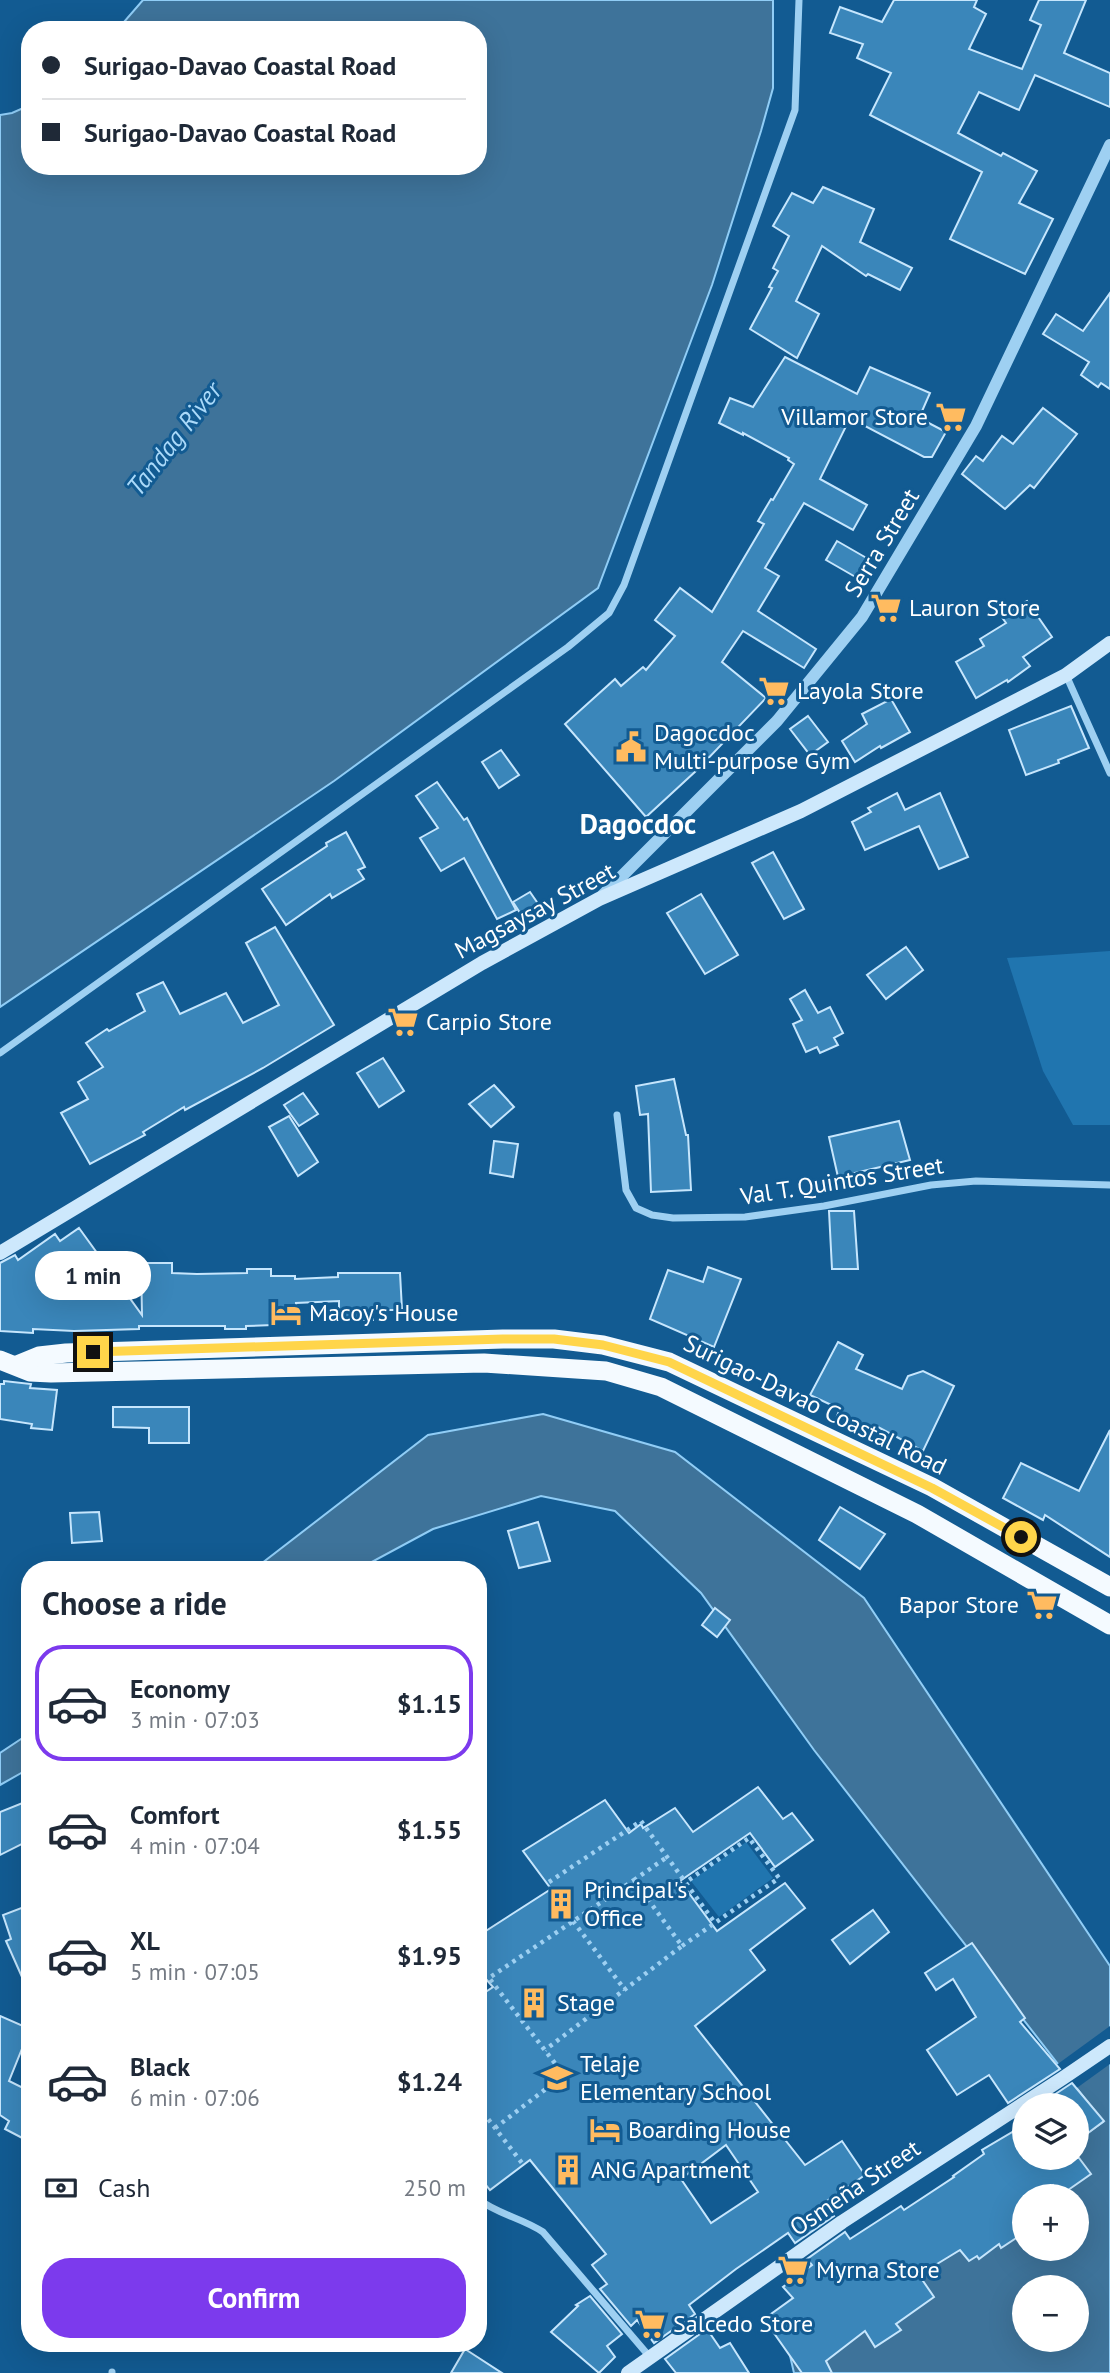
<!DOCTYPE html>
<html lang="en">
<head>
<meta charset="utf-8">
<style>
  :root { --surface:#fff; --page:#f6f6f7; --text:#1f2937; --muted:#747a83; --line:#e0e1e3; --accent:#7c3aed }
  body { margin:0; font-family:"PT Sans",sans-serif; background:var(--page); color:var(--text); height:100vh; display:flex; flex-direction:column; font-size:26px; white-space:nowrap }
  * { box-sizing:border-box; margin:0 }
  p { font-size:23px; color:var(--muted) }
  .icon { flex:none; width:38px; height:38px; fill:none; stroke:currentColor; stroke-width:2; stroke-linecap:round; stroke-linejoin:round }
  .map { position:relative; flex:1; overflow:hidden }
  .panel { position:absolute; left:21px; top:1561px; width:466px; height:791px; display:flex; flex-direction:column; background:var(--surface); border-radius:28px; box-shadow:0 7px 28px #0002 }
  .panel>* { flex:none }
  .banner { position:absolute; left:21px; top:21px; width:466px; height:154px; border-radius:28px; box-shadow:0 7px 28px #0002; display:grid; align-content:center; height:154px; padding:0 21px; background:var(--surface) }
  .tools { position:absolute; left:1012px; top:2093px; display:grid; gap:14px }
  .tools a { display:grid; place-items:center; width:77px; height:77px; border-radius:50%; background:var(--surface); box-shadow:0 7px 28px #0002; font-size:35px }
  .end { position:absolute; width:32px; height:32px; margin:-16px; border:9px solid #ffd54a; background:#111; box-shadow:0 0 0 4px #111 }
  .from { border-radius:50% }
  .bubble { position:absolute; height:49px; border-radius:24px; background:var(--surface); box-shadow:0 7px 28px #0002; font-size:23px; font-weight:700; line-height:49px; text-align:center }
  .banner b { display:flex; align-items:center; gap:24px; height:66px; font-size:26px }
  .banner b+b { border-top:2px solid var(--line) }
  .banner i { width:18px; height:18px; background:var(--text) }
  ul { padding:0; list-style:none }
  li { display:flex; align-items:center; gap:21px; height:116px; margin:0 14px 10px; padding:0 7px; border:4px solid transparent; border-radius:28px }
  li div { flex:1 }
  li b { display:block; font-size:26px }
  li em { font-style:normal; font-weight:700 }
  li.on { border-color:var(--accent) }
  li>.icon { width:63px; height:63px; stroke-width:1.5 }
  h2 { padding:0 21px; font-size:32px; line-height:84px }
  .pay { display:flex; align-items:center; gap:18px; height:77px; padding:0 21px; font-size:26px }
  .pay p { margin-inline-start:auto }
  .primary-button { display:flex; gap:14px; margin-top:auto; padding:14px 21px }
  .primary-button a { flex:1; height:80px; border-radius:28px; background:var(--accent); color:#fff; font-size:28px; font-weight:700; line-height:80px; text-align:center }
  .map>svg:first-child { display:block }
</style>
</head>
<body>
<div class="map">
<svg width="1110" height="2373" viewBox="0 0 1110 2373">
  <rect width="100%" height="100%" fill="#125b92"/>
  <g fill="#2075af">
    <path d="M 1110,951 L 1110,1125 L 1073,1125 L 1043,1071 L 1007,958 Z"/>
    <path d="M 746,1842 L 773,1878 L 719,1917 L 691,1881 Z"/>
  </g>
  <g fill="#3e739a" stroke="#90cdf6" stroke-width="2" fill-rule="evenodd">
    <path d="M 143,0 L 773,0 L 773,88 L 761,131 L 712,285 L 598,588 L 334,781 L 0,1007 L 0,115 L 12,113 L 30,105 L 30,166 L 478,166 L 478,30 L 117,30 Z"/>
    <path d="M 543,1414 L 675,1452 L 864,1598 L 1110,1966 L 1110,2373 L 794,2373 L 788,2347 L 888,2269 L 1051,2158 L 1076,2158 L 1076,2141 L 1103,2122 L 814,1750 L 701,1593 L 615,1511 L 541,1496 L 433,1529 L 357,1570 L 253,1570 L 428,1435 ZM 1024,2196 L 1076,2196 L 1076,2249 L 1024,2249 ZM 1024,2287 L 1076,2287 L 1076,2340 L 1024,2340 Z"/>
    <path d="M 30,1733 L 30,1768 L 0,1785 L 0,1753 Z"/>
  </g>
  <path fill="#125b92" d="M 1110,2026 L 1110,2064 L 1074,2090 L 1055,2066 Z"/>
  <g fill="#3a86ba" stroke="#c6e6fd" stroke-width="2" fill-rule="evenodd">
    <path d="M 894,0 L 977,0 L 974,7 L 986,14 L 969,49 L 1022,69 L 1041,25 L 1030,20 L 1039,0 L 1086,0 L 1064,53 L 1110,73 L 1110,107 L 1035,75 L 1019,110 L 979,92 L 958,133 L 1001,156 L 1003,153 L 1037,171 L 1019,203 L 1053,219 L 1025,274 L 950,239 L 982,172 L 870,115 L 891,73 L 857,58 L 863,44 L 830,33 L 840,7 L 882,22 Z"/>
    <path d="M 823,187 L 874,209 L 860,242 L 912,268 L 900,290 L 868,274 L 866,276 L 822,246 L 796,301 L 819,314 L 797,358 L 750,329 L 772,288 L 769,287 L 778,271 L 773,268 L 789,236 L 773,226 L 792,193 L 813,203 Z"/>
    <path d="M 1110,293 L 1110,389 L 1101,383 L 1098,387 L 1081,375 L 1089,362 L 1043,334 L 1056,314 L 1083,331 Z"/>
    <path d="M 785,357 L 857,394 L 870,367 L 930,393 L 919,418 L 946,432 L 932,457 L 924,457 L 850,418 L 820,479 L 867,505 L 853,530 L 804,503 L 765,568 L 779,576 L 758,611 L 816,649 L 804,668 L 743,631 L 722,662 L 766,698 L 697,770 L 646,817 L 565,724 L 615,679 L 621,686 L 643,667 L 646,670 L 675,636 L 655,620 L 680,588 L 712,612 L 764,524 L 758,521 L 771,499 L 773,500 L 794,464 L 788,460 L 789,458 L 743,433 L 743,435 L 719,423 L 730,398 L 753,407 Z"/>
    <path d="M 1043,408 L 1077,434 L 1034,488 L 1030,485 L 1005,509 L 962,474 L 976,456 L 983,461 L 1002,436 L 1013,444 Z"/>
    <path d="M 837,541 L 870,560 L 859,579 L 826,560 Z"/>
    <path d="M 1027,601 L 1052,637 L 1023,657 L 1030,666 L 1008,682 L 1007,680 L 976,698 L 956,662 L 984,646 L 980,639 L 1006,623 L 1001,616 Z"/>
    <path d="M 891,699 L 910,732 L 881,748 L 880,746 L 855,762 L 842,741 L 867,724 L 862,714 Z"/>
    <path d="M 1071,706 L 1089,748 L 1058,760 L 1059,763 L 1026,775 L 1009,730 Z"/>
    <path d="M 808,716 L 828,742 L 810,755 L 790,729 Z"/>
    <path d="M 501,750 L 519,775 L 499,788 L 482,762 Z"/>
    <path d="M 437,782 L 464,820 L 467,818 L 516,910 L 497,919 L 464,858 L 441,871 L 420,838 L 438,828 L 416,796 Z"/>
    <path d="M 897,793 L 905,810 L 940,793 L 968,857 L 939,869 L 919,826 L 865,850 L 852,822 L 871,812 L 868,808 Z"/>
    <path d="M 346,832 L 365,867 L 358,870 L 364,879 L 332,898 L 330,894 L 286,925 L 262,889 L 327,846 L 326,843 Z"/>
    <path d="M 773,852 L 804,909 L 784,919 L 752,863 Z"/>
    <path d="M 530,892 L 541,908 L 524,919 L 513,902 Z"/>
    <path d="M 701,894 L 738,955 L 705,974 L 667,913 Z"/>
    <path d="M 275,927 L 334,1025 L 263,1068 L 185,1110 L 184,1107 L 143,1132 L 145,1135 L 90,1164 L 61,1113 L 88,1099 L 78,1082 L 103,1067 L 86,1043 L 107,1029 L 109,1031 L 145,1011 L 137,994 L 163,982 L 180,1014 L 226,993 L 243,1023 L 279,1005 L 246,943 Z"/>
    <path d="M 906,947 L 923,970 L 886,999 L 867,975 Z"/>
    <path d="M 805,990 L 818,1013 L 830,1007 L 843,1033 L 834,1038 L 838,1045 L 820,1053 L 817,1047 L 806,1052 L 793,1024 L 802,1020 L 790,999 Z"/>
    <path d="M 383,1058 L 404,1091 L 379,1107 L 357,1073 Z"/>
    <path d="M 674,1079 L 686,1135 L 688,1135 L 691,1190 L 651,1192 L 648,1114 L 640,1115 L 636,1086 Z"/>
    <path d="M 494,1085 L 514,1107 L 491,1127 L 469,1104 Z"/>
    <path d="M 303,1093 L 318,1114 L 299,1126 L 284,1105 Z"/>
    <path d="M 289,1116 L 318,1162 L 298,1176 L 269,1127 Z"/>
    <path d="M 899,1121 L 910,1160 L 838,1177 L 829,1137 Z"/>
    <path d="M 494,1141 L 518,1144 L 513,1177 L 490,1173 Z"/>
    <path d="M 829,1211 L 854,1211 L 858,1269 L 832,1269 Z"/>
    <path d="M 79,1228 L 142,1315 L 141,1263 L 172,1263 L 172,1273 L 197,1274 L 247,1273 L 247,1269 L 271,1269 L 271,1276 L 295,1276 L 295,1279 L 338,1277 L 338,1273 L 400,1273 L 402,1310 L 373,1310 L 373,1320 L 339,1320 L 339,1301 L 296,1303 L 297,1314 L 273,1315 L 273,1325 L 246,1326 L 246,1329 L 225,1329 L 225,1326 L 139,1326 L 139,1329 L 74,1331 L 33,1329 L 33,1333 L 0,1331 L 0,1263 L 15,1255 L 18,1260 L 55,1234 L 60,1241 Z"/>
    <path d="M 708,1267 L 741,1279 L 714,1347 L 650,1319 L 668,1270 L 703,1282 Z"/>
    <path d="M 838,1342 L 863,1355 L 856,1369 L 902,1389 L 908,1376 L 923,1371 L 954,1386 L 923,1451 L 876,1426 L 873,1433 L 837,1416 L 840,1409 L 810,1395 Z"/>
    <path d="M 4,1381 L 31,1384 L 30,1388 L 57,1390 L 52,1430 L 31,1428 L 32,1424 L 0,1419 L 0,1384 L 4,1384 Z"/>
    <path d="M 113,1407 L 189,1407 L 189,1443 L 149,1443 L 149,1428 L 113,1427 Z"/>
    <path d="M 1110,1430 L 1110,1557 L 1045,1515 L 1043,1520 L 1003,1498 L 1021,1463 L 1079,1491 Z"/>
    <path d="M 840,1507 L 885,1534 L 860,1569 L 819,1540 Z"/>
    <path d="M 99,1512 L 102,1541 L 72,1543 L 70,1513 Z"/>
    <path d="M 538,1522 L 550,1561 L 519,1568 L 508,1531 Z"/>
    <path d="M 715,1608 L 730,1620 L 717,1637 L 702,1625 Z"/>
    <path d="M 758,1787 L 783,1819 L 792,1813 L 813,1840 L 775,1867 L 750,1833 L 680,1881 L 717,1931 L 785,1883 L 805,1908 L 750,1950 L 765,1970 L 695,2026 L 805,2165 L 842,2141 L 865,2175 L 824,2203 L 834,2216 L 795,2243 L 788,2233 L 736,2269 L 689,2305 L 695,2314 L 654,2343 L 637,2320 L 631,2326 L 600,2289 L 607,2284 L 592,2265 L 606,2254 L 530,2160 L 490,2190 L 478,2175 L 478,1997 L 493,1987 L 478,1970 L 478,1936 L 551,1889 L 523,1851 L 605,1800 L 629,1833 L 641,1824 L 643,1828 L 675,1808 L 693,1832 ZM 726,2145 L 758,2192 L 711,2223 L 681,2179 Z"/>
    <path d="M 30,1800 L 30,1840 L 0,1855 L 0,1812 Z"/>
    <path d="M 24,1907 L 30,1923 L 30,1995 L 6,1941 L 11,1939 L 3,1915 Z"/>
    <path d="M 873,1910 L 889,1932 L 850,1964 L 832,1940 Z"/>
    <path d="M 972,1943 L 1025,2018 L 1020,2022 L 1060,2069 L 1008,2103 L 989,2075 L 957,2095 L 927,2050 L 976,2017 L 953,1979 L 936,1990 L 925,1973 Z"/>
    <path d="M 0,2016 L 30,2029 L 9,2081 L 27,2090 L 30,2085 L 30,2142 L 5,2129 L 9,2121 L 0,2115 Z"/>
    <path d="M 1072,2083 L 1104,2121 L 1076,2142 L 1076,2105 L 1039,2105 Z"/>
    <path d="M 1024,2125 L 1024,2158 L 1079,2158 L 1091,2174 L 1061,2195 L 1053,2185 L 1036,2196 L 1024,2196 L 1024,2233 L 1001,2248 L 999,2244 L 979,2259 L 977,2256 L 969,2261 L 960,2250 L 919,2275 L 934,2297 L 896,2324 L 901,2330 L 875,2347 L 865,2331 L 826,2361 L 832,2373 L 802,2373 L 764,2319 L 793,2298 L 783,2287 L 812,2265 L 807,2259 L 845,2232 L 850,2239 L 901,2206 L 904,2210 L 954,2177 L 953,2176 L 984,2154 L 982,2150 Z"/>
    <path d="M 590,2296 L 622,2334 L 607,2346 L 615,2357 L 599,2373 L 551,2332 L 578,2306 L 576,2305 Z"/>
    <path d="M 707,2329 L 720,2348 L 730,2343 L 749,2373 L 676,2373 L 665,2359 Z"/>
    <path d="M 465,2349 L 502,2373 L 451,2373 Z"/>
  </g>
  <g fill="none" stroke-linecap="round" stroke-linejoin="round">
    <g stroke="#9ed0f2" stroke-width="4.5" stroke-dasharray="3.5 5" stroke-linecap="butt">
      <path d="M 634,1880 L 667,1857"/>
      <path d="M 549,1882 L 641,1821 L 715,1923"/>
      <path d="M 573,1921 L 625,1990"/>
      <path d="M 682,1946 L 779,1878 L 749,1838 L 686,1882"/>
      <path d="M 478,2106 L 522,2163"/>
      <path d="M 495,2128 L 564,2075 L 489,1978 L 634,1880 L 682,1946 L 545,2050"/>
    </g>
    <g stroke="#9ed0f2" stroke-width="7">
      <path d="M 1066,675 L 1110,773"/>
      <path d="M 0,1053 L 568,647 L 609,613 L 624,585 L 795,110 L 799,0"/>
      <path d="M 617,1115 L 626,1190 L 636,1208 L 652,1215 L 673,1218 L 745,1217 L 824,1206 L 931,1185 L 976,1181 L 1110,1185"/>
      <path d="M 478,2199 C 497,2214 522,2218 543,2232 L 649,2356"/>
      <path d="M 112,2373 L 112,2372"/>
    </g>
    <path stroke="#9ed0f2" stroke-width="12" d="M 601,897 L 777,721 L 862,617 L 976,426 L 1110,145"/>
    <g stroke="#cde8fc" stroke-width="14">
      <path d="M 0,1253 L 482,963 L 599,899 L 801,811 L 1066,675 L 1110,643"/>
      <path d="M 628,2373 L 842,2222 L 1063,2078 L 1110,2046"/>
    </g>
    <g stroke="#f4faff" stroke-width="19">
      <path d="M 0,1360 L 30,1372 L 51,1373 L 484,1363 L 606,1371 L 661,1387 L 917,1514 L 1110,1625"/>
      <path d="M 17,1365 L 39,1356 L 66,1353 L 503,1339 L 554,1339 L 603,1345 L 669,1362 L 932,1487 L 1110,1587"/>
    </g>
  </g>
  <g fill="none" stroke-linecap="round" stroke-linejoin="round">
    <path stroke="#ffd54a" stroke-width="9" d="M 93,1352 L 503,1339 L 554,1339 L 603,1345 L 669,1362 L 932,1488 L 1021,1537"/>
  </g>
  <defs>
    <g id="supermarket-bare" transform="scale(2.415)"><path d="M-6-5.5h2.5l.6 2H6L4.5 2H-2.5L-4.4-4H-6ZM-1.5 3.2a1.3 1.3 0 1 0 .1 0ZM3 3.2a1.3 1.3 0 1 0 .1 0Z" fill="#ffbb60" stroke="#125b92" stroke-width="2.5" paint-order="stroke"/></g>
    <g id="civic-bare" transform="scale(2.415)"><path d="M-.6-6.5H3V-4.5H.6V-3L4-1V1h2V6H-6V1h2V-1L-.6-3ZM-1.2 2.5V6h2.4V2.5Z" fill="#ffbb60" stroke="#125b92" stroke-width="2.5" paint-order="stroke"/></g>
    <g id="hotel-bare" transform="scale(2.415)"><path d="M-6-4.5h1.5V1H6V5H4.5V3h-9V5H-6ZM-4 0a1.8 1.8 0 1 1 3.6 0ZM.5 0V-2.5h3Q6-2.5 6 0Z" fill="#ffbb60" stroke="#125b92" stroke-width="2.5" paint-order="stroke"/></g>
    <g id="building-bare" transform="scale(2.415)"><path d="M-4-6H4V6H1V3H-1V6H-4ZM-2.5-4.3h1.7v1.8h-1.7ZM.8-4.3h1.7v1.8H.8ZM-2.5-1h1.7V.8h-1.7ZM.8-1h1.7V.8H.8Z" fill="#ffbb60" stroke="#125b92" stroke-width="2.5" paint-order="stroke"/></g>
    <g id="school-bare" transform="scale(2.415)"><path d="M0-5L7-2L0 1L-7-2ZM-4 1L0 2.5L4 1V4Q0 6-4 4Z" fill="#ffbb60" stroke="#125b92" stroke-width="2.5" paint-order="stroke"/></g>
  </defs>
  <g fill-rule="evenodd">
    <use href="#supermarket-bare" x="951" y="417"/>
    <use href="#supermarket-bare" x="886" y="608"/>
    <use href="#supermarket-bare" x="774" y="691"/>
    <use href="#civic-bare" x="631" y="747"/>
    <use href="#supermarket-bare" x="403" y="1022"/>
    <use href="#hotel-bare" x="286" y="1313"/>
    <use href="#supermarket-bare" x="1042" y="1605"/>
    <use href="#building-bare" x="561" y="1904"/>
    <use href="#building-bare" x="534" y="2003"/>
    <use href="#school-bare" x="557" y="2078"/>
    <use href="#hotel-bare" x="605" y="2130"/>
    <use href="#building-bare" x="568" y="2170"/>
    <use href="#supermarket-bare" x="793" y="2270"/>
    <use href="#supermarket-bare" x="650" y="2324"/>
  </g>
  <g text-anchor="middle" stroke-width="6" stroke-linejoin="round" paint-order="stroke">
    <g font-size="24" fill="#fff" stroke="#125b92" text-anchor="start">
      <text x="928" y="425" text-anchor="end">Villamor Store</text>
      <text x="909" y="616">Lauron Store</text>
      <text x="797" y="699">Layola Store</text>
      <text x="654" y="741">Dagocdoc<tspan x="654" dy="28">Multi-purpose Gym</tspan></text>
      <text x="426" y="1030">Carpio Store</text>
      <text x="309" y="1321">Macoy's House</text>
      <text x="1019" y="1613" text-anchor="end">Bapor Store</text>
      <text x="584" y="1898">Principal's<tspan x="584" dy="28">Office</tspan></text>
      <text x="557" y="2011">Stage</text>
      <text x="580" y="2072">Telaje<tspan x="580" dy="28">Elementary School</tspan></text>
      <text x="628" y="2138">Boarding House</text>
      <text x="591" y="2178">ANG Apartment</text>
      <text x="816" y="2278">Myrna Store</text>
      <text x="673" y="2332">Salcedo Store</text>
    </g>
    <g font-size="24" fill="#fff" stroke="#125b92">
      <text transform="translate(882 543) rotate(-59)" y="8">Serra Street</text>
      <text transform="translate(535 911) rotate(-28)" y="8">Magsaysay Street</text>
      <text transform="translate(842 1181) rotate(-9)" y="8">Val T. Quintos Street</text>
      <text transform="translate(815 1405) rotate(26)" y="8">Surigao-Davao Coastal Road</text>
      <text transform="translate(855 2188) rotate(-34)" y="8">Osmeña Street</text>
    </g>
    <g font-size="26" font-style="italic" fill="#aad9f9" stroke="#125b92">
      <text transform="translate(174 439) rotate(-52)" y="9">Tandag River</text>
    </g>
    <g font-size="28" font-weight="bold" fill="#fff" stroke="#125b92">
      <text x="638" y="834">Dagocdoc</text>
    </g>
  </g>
</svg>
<div class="tools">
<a><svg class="icon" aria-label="layers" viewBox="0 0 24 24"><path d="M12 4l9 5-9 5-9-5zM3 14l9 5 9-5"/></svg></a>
<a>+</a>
<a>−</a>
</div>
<i class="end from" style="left:1021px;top:1537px"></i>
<i class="end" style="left:93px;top:1352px"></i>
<div class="bubble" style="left:35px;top:1251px;width:116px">1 min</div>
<div class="banner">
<b><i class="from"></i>Surigao-Davao Coastal Road</b>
<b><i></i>Surigao-Davao Coastal Road</b>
</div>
<section class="panel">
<h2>Choose a ride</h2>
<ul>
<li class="on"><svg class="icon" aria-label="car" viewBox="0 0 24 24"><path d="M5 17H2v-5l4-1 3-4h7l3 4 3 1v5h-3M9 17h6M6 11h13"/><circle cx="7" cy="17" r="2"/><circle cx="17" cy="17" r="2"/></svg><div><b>Economy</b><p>3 min · 07:03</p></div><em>$1.15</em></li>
<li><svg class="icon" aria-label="car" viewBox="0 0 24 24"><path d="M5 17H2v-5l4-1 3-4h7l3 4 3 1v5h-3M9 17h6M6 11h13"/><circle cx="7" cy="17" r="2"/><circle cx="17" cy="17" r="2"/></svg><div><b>Comfort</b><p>4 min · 07:04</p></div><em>$1.55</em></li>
<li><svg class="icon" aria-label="car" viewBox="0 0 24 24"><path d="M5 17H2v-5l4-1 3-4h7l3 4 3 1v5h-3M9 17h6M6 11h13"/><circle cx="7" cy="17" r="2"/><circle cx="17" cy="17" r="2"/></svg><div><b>XL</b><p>5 min · 07:05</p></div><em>$1.95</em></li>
<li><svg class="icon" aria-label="car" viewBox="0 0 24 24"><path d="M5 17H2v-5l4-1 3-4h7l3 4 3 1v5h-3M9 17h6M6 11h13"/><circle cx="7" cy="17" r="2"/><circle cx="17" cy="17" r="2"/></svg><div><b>Black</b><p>6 min · 07:06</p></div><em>$1.24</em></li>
</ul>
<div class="pay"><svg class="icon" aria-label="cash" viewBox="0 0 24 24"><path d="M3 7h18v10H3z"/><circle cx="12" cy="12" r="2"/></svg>Cash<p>250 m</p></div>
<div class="primary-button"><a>Confirm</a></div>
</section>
</div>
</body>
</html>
